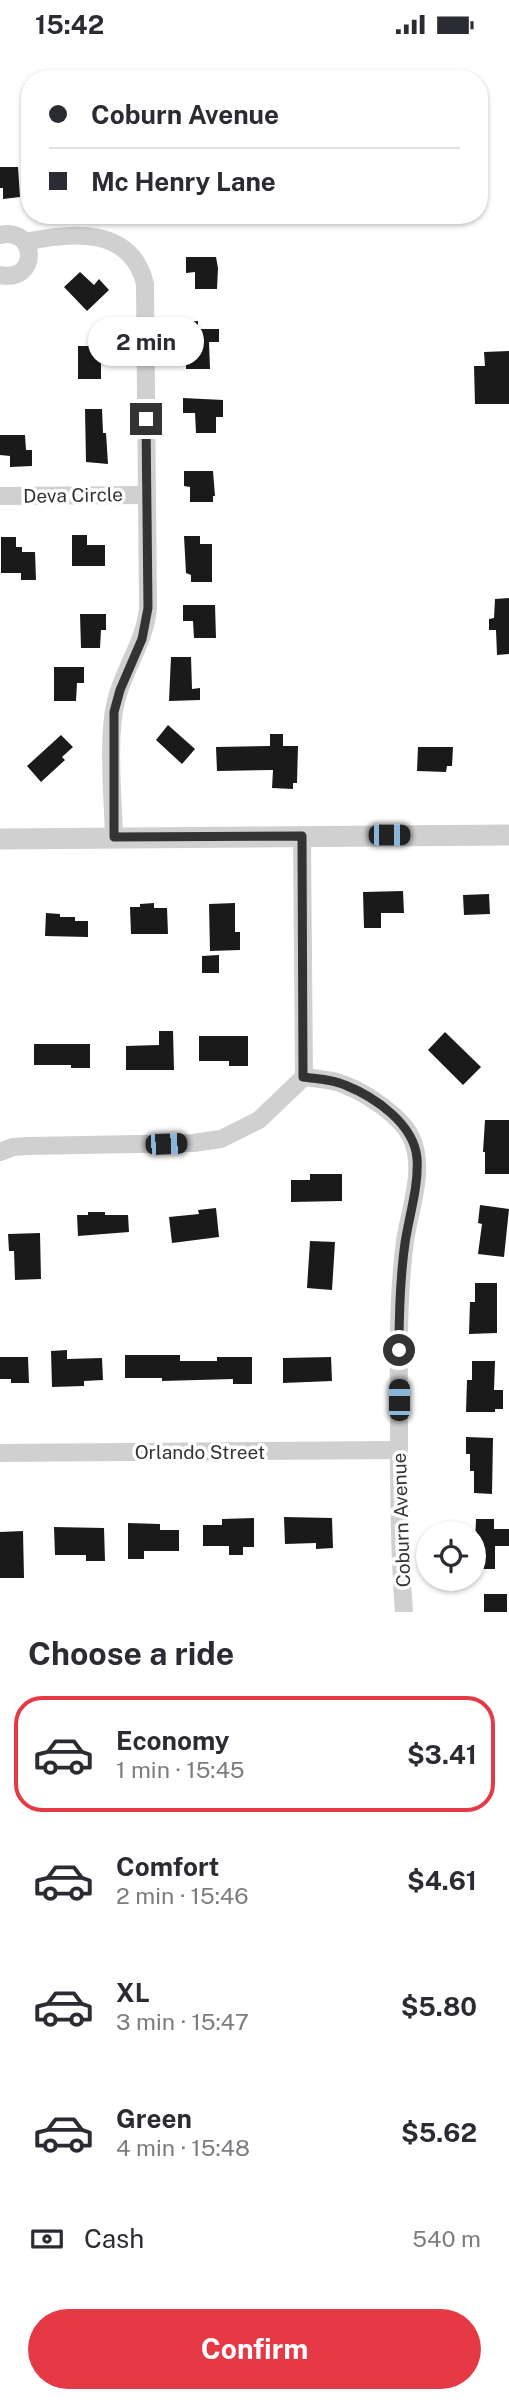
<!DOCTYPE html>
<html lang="en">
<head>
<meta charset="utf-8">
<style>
  :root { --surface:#fff; --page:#f2f2f3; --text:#2b2b33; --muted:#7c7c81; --line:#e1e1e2; --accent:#e63946 }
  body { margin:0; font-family:"Public Sans",sans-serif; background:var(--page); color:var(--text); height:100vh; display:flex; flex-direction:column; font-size:26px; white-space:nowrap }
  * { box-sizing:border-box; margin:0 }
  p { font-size:23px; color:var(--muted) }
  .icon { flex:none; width:38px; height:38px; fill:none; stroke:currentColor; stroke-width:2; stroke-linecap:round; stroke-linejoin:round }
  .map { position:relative; height:1563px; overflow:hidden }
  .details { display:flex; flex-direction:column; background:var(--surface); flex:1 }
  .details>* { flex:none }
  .hud { position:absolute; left:21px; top:21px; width:467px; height:154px; border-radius:28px; box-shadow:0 2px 5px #0004; display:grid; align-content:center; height:154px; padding:0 28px; background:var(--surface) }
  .tools { position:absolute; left:416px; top:1472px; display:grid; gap:14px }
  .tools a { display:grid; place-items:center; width:70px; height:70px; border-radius:50%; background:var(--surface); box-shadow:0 2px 5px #0004; font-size:35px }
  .end { position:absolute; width:32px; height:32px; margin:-16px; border:9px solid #333; background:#fff; box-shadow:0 0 0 4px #fff }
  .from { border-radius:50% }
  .bubble { position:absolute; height:49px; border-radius:24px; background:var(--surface); box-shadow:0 2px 5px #0004; font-size:23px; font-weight:700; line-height:49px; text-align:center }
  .car { position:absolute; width:21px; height:42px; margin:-21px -10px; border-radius:9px; box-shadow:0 0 5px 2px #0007; background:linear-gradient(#222 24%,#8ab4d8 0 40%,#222 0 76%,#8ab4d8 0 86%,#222 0) }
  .hud b { display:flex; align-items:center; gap:24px; height:66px; font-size:26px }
  .hud b+b { border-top:2px solid var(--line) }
  .hud i { width:18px; height:18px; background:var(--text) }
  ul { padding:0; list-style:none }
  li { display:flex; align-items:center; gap:21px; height:116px; margin:0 14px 10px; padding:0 14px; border:4px solid transparent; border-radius:28px }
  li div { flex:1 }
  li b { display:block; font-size:26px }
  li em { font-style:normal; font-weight:700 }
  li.selected { border-color:var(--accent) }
  li>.icon { width:63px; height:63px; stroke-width:1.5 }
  h2 { padding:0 28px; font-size:32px; line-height:84px }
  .pay { display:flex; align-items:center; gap:18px; height:77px; padding:0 28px; font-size:26px }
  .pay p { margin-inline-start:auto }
  .action { display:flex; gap:14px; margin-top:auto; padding:14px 28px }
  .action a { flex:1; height:80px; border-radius:42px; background:var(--accent); color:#fff; font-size:28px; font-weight:700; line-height:80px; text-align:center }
  .status { display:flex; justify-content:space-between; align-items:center; height:49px; padding:0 35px; background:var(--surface); direction:ltr }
  .status svg { height:19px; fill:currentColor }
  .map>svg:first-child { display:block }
</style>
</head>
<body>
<div class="status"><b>15:42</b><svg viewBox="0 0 49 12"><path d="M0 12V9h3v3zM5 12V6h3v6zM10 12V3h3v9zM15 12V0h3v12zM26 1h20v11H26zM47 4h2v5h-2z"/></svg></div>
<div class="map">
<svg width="509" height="1563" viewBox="0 0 509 1563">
  <rect width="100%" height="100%" fill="#fff"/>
  <g fill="#1a1a1a">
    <path d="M 0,118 L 18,118 L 20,148 L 3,150 L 3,139 L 0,139 Z"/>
    <path d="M 186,208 L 216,208 L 218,219 L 217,240 L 195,240 L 195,223 L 186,224 Z"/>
    <path d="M 80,223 L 94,236 L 99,230 L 109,241 L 87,262 L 64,238 Z"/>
    <path d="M 198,272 L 198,280 L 219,280 L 219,293 L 209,293 L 210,320 L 186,320 L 186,310 L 183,310 L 183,273 Z"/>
    <path d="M 78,297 L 109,297 L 109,313 L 101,313 L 101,330 L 78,330 Z"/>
    <path d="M 509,302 L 509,355 L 475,355 L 474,317 L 485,317 L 484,303 Z"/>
    <path d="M 183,349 L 223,351 L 223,368 L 216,368 L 216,384 L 196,384 L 195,364 L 183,364 Z"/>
    <path d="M 85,360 L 102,360 L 103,384 L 106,384 L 108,415 L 86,413 Z"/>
    <path d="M 0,386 L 25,386 L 26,401 L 32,401 L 32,417 L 10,418 L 10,407 L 0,406 Z"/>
    <path d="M 184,422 L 213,422 L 215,447 L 213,447 L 213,453 L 190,453 L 190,438 L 184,437 Z"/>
    <path d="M 72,486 L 87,486 L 87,496 L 105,496 L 105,517 L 72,517 Z"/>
    <path d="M 184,487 L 200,487 L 200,495 L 212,495 L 212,533 L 191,533 L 191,526 L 186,524 Z"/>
    <path d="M 1,488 L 16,488 L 16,498 L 22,498 L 22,503 L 35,503 L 36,531 L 21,531 L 21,524 L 1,524 Z"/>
    <path d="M 509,549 L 509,605 L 497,606 L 496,581 L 489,581 L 489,570 L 494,569 L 495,550 Z"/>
    <path d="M 183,556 L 215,556 L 216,589 L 194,589 L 193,572 L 183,572 Z"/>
    <path d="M 80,565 L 106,565 L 106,581 L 101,581 L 100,599 L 81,599 Z"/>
    <path d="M 171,608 L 191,608 L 192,640 L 200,639 L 200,651 L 169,652 Z"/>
    <path d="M 54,618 L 84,618 L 84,634 L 77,634 L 76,652 L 54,652 Z"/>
    <path d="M 168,676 L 195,700 L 182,715 L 156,691 Z"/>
    <path d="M 270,685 L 283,685 L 283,697 L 298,697 L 297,734 L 293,734 L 293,740 L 272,739 L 273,721 L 217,722 L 216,698 L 270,697 Z"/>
    <path d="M 61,686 L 73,698 L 62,708 L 65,711 L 41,733 L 27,717 Z"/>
    <path d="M 418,698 L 453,698 L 452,717 L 447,717 L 446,723 L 417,722 Z"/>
    <path d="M 403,842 L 404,864 L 381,864 L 381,879 L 364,879 L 363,843 Z"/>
    <path d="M 489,845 L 490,865 L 464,866 L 463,846 Z"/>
    <path d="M 154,854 L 154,859 L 167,859 L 168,885 L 131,885 L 130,858 L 140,858 L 140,855 Z"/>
    <path d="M 235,854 L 235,883 L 240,883 L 240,901 L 210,902 L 209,855 Z"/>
    <path d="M 46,864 L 60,865 L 60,868 L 75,868 L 75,872 L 88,872 L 88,888 L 45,887 Z"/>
    <path d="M 219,906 L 219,924 L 202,924 L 202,907 Z"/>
    <path d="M 159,982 L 173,982 L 174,1021 L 126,1021 L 126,997 L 159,996 Z"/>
    <path d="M 445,983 L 481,1018 L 463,1036 L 428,1001 Z"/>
    <path d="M 199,987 L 248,987 L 248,1017 L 229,1017 L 229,1012 L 199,1012 Z"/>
    <path d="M 34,995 L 90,995 L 90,1019 L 71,1019 L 71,1016 L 34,1016 Z"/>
    <path d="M 485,1071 L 509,1071 L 509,1125 L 485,1125 L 485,1103 L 483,1103 Z"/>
    <path d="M 310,1125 L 342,1125 L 342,1152 L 291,1153 L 291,1131 L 310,1131 Z"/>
    <path d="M 480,1156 L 509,1160 L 504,1208 L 478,1205 L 482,1175 L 478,1174 Z"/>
    <path d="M 216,1159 L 219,1188 L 172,1194 L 169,1168 L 199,1165 L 198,1161 Z"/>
    <path d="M 88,1163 L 105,1163 L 105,1166 L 128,1166 L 129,1183 L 78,1187 L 77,1166 L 88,1166 Z"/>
    <path d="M 40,1184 L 41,1230 L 15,1231 L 14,1202 L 9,1202 L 8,1185 Z"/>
    <path d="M 310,1192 L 335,1193 L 332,1241 L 307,1239 Z"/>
    <path d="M 475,1234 L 497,1234 L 497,1284 L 469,1285 L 470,1253 L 475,1253 Z"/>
    <path d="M 67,1301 L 67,1310 L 102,1309 L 103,1331 L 84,1332 L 84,1337 L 52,1338 L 51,1302 Z"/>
    <path d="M 125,1306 L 180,1306 L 180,1312 L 217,1312 L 217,1308 L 252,1308 L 252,1335 L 233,1335 L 233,1330 L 162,1332 L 162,1329 L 125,1329 Z"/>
    <path d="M 0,1308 L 28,1308 L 29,1334 L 11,1334 L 11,1330 L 0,1330 Z"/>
    <path d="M 331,1308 L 332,1332 L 283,1334 L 283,1309 Z"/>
    <path d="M 472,1312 L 495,1312 L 494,1341 L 503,1341 L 503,1360 L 495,1360 L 495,1363 L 466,1363 L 467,1331 L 472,1331 Z"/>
    <path d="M 466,1388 L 493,1389 L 492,1445 L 474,1444 L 474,1422 L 470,1422 L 470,1405 L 466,1405 Z"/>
    <path d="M 284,1468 L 332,1469 L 333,1499 L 316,1500 L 316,1494 L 285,1495 Z"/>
    <path d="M 254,1469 L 254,1498 L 243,1498 L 243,1506 L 229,1506 L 229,1497 L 203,1497 L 203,1476 L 222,1476 L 222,1470 Z"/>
    <path d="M 476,1470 L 494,1470 L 494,1480 L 509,1480 L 509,1497 L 495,1497 L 495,1520 L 474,1520 Z"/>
    <path d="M 128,1474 L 160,1475 L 160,1481 L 179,1481 L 179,1502 L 144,1502 L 144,1510 L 128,1510 Z"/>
    <path d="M 54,1478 L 104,1479 L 105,1512 L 86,1512 L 86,1506 L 55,1506 Z"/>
    <path d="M 23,1482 L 24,1529 L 0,1529 L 0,1483 Z"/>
    <rect x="484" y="1545" width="23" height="18"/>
  </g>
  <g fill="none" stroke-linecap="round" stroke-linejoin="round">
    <g stroke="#d0d0d0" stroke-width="18">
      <path d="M 0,186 C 37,177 40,234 0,226"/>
      <path d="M 25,193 C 71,183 131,177 145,235 L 148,559 C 145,593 124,619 116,652 C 107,688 113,749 114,788"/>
      <path d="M 0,447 L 147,446"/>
      <path d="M 304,1028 C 317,1030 332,1030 345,1036 C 366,1044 401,1067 411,1088 C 426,1119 410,1159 405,1192 C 397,1252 399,1312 399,1372 C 399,1436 399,1500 404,1563"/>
      <path d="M 0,1103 L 13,1098 L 27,1097 L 193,1094 L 221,1090 L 259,1071 L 304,1028 L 302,787"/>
      <path d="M 0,1404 L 399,1401"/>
    </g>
    <path stroke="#d0d0d0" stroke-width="21" d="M 0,790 L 509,786"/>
  </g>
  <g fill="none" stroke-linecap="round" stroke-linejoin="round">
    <path stroke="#333" stroke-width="9" d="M 146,370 L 148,559 L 142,590 L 120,641 L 114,663 L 114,788 L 302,787 L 303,1028 C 317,1030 332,1030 345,1036 C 375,1048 414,1075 417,1109 C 419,1137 409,1167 405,1194 C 400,1229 399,1265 399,1301"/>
  </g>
  <g text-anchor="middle" stroke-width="7" stroke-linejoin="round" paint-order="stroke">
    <g font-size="19" fill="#333" stroke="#fff">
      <text transform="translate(73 446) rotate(-1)" y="7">Deva Circle</text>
      <text x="200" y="1410">Orlando Street</text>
      <text transform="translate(401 1471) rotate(-92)" y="7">Coburn Avenue</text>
    </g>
  </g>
</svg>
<div class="tools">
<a><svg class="icon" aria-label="locate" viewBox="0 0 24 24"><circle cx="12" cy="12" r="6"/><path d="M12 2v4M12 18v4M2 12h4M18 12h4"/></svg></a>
</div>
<i class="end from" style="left:399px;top:1301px"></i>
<i class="end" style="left:146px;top:370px"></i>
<div class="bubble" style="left:88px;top:268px;width:116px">2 min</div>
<i class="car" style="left:389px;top:786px;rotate:90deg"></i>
<i class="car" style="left:166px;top:1095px;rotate:88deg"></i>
<i class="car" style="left:399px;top:1351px;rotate:0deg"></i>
<div class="hud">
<b><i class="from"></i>Coburn Avenue</b>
<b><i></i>Mc Henry Lane</b>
</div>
</div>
<section class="details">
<h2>Choose a ride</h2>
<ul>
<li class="selected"><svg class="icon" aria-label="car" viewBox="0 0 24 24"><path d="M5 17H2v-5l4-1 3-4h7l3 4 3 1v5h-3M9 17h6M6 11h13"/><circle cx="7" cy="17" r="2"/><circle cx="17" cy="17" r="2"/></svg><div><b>Economy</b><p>1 min · 15:45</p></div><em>$3.41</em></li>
<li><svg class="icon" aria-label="car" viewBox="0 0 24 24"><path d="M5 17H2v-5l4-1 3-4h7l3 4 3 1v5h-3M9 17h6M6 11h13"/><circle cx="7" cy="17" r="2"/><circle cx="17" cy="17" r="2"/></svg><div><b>Comfort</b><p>2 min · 15:46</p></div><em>$4.61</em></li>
<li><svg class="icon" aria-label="car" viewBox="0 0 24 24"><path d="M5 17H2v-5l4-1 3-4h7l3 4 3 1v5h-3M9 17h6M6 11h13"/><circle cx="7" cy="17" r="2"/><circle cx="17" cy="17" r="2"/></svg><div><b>XL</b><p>3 min · 15:47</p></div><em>$5.80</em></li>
<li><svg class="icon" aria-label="car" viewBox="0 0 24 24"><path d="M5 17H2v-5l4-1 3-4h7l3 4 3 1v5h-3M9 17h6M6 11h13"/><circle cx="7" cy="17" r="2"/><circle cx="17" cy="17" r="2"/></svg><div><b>Green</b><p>4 min · 15:48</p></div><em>$5.62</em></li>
</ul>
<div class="pay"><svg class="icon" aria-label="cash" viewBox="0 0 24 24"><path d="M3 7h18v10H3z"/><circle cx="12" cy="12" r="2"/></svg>Cash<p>540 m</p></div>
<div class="action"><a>Confirm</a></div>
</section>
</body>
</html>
